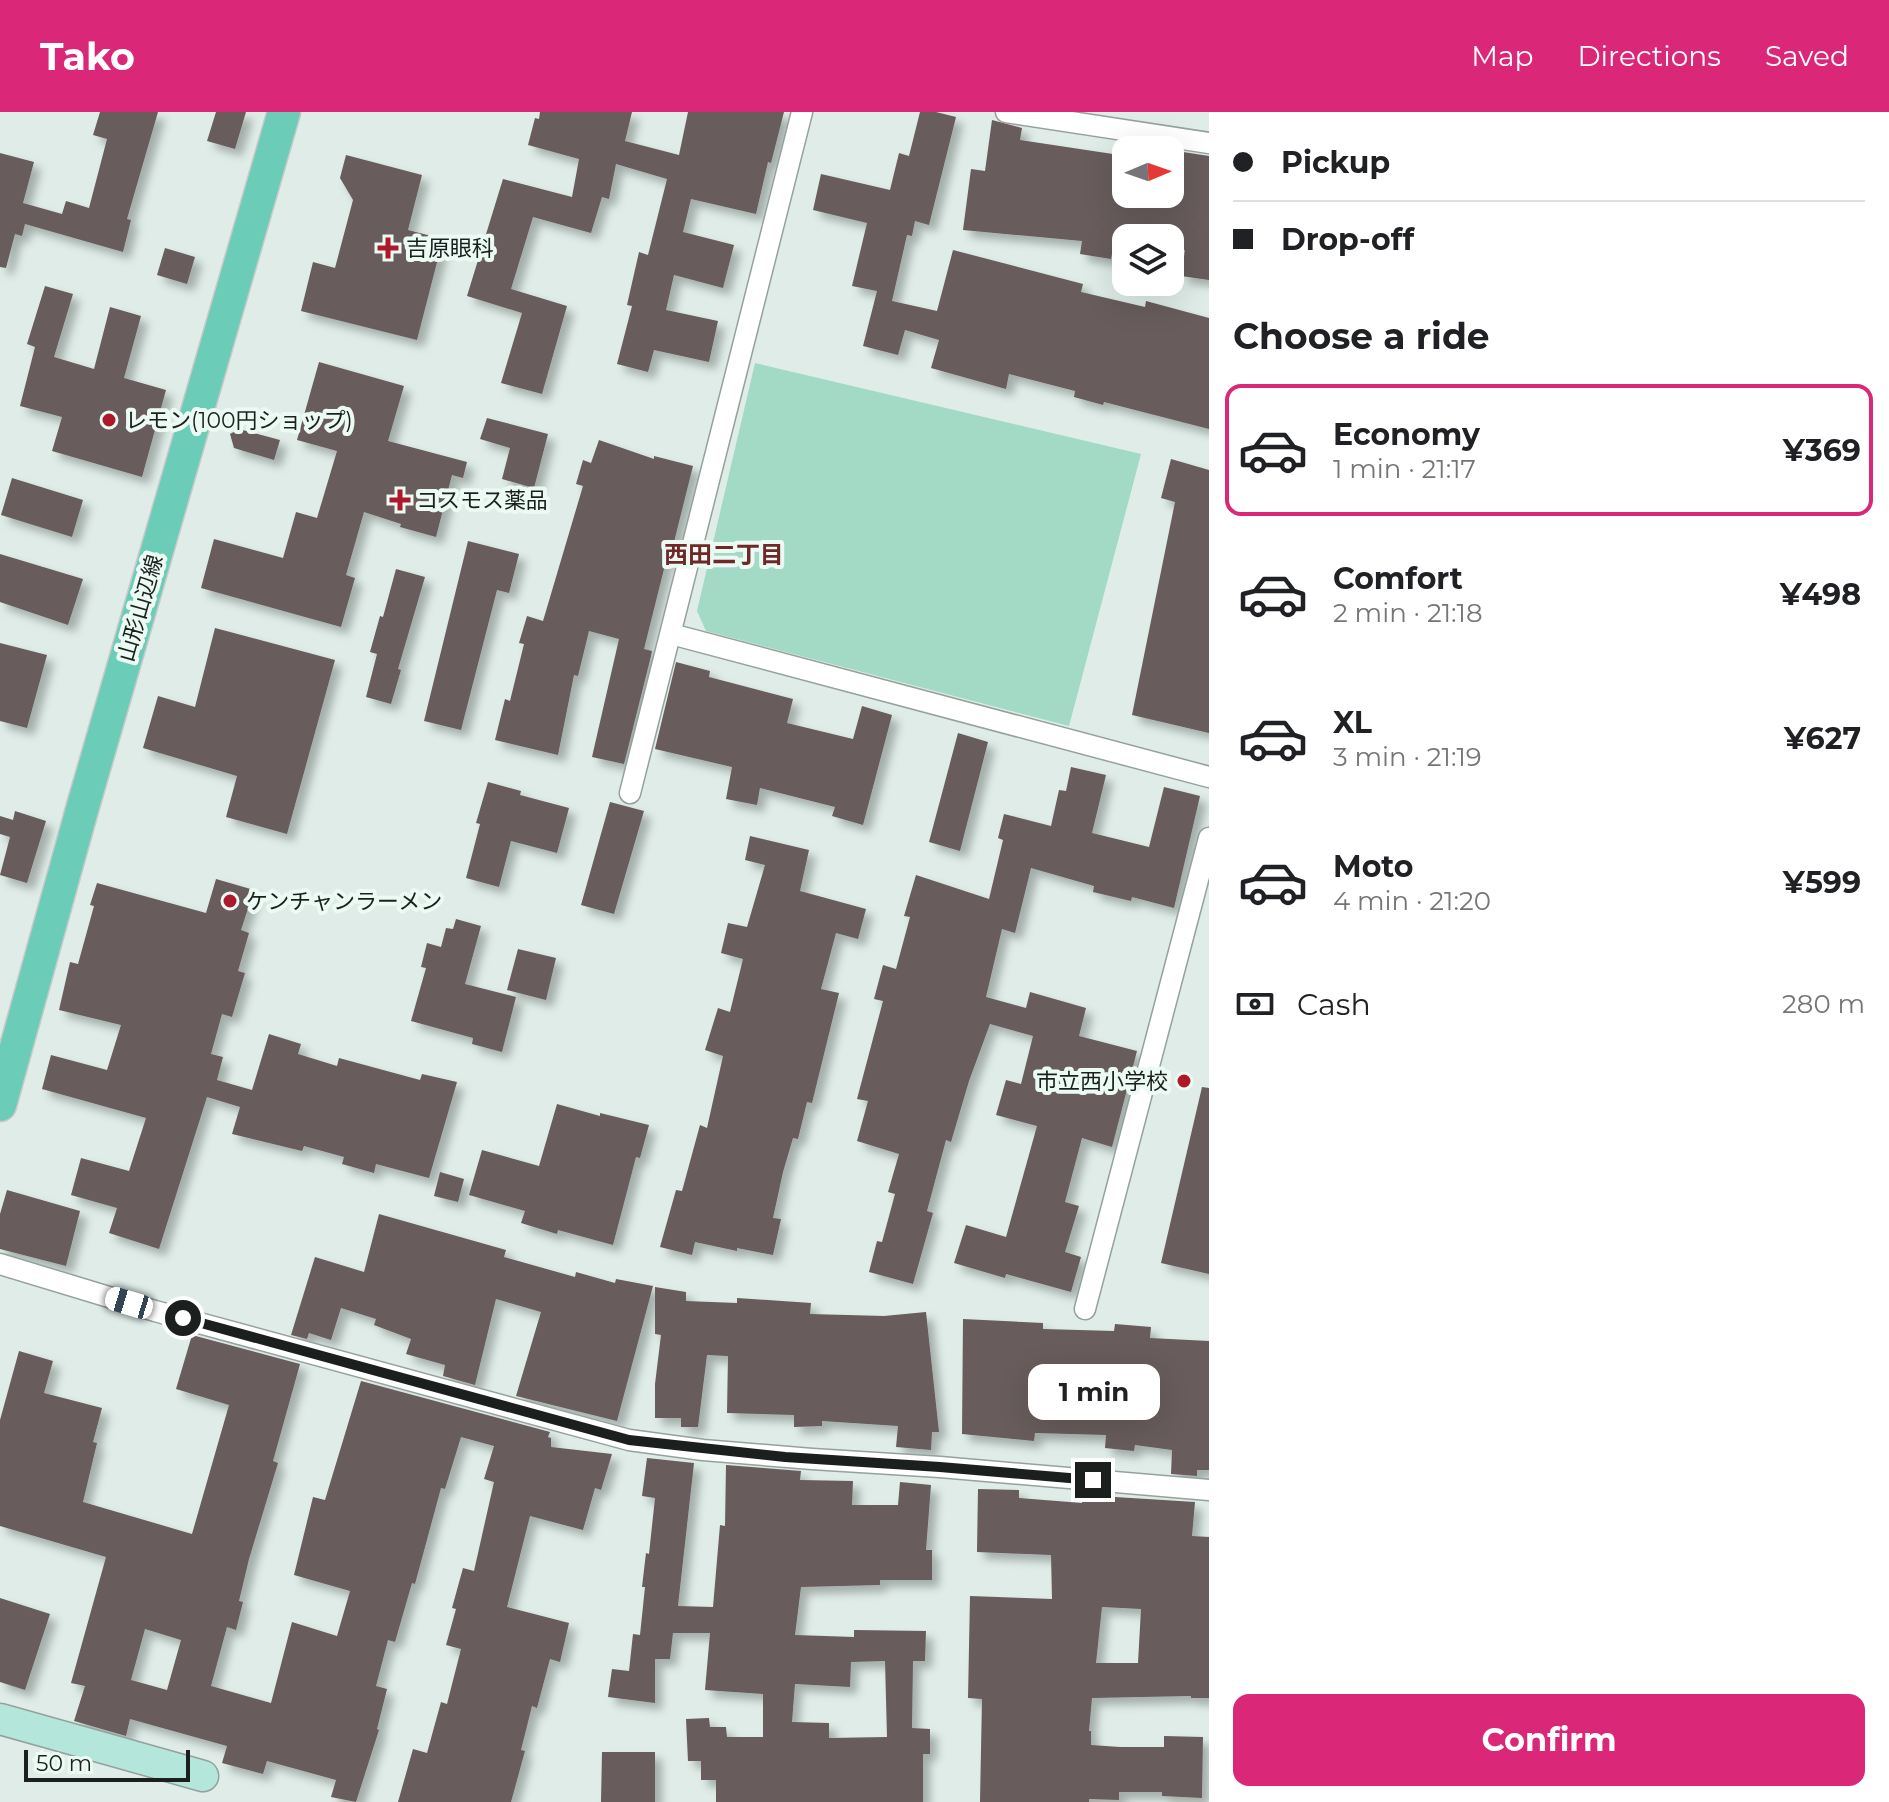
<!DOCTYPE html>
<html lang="en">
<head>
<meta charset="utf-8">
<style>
  :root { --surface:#fff; --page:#f6f6f6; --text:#202124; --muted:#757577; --line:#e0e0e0; --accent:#db2777 }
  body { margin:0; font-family:Montserrat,"Noto Sans JP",sans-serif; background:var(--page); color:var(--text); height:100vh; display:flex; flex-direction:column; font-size:30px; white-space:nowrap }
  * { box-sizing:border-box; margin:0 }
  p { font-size:26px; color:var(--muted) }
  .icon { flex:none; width:44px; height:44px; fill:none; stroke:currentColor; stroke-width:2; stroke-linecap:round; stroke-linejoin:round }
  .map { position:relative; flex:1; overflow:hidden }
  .side { display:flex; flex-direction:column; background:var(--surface); width:680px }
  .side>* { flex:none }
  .guide { display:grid; align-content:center; height:176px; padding:0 24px; background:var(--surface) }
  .needle { width:52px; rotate:88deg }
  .tools { position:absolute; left:1112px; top:24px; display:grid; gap:16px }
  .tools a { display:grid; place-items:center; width:72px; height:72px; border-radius:16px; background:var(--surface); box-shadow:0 8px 32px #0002; font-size:40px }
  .scale { position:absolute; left:24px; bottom:20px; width:166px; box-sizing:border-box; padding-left:8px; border:4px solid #1b201e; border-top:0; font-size:22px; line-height:28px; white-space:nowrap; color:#1b201e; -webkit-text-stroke:6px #ecfaf4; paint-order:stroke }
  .end { position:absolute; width:36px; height:36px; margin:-18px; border:10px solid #1b201e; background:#fff; box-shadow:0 0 0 4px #fff }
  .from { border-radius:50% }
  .bubble { position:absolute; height:56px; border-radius:16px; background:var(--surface); box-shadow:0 8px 32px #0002; font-size:26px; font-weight:700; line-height:56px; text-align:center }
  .car { position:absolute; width:24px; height:48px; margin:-24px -12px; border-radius:10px; box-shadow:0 0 6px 2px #0007; background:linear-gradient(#fff 24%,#345 0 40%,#fff 0 76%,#345 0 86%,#fff 0) }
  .guide b { display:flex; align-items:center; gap:28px; height:76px; font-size:30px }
  .guide b+b { border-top:2px solid var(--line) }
  .guide i { width:20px; height:20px; background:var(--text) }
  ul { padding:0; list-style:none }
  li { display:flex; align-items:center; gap:24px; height:132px; margin:0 16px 12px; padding:0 8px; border:4px solid transparent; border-radius:16px }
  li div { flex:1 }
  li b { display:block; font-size:30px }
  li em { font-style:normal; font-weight:700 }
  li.on { border-color:var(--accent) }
  li>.icon { width:72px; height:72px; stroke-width:1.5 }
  h2 { padding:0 24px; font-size:36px; line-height:96px }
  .pay { display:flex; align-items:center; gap:20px; height:88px; padding:0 24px; font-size:30px }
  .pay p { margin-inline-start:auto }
  .cta { display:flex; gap:16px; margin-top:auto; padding:16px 24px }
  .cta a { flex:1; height:92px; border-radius:16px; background:var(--accent); color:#fff; font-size:32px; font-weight:700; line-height:92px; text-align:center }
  header { display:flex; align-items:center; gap:48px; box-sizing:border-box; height:112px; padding:0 40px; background:var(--accent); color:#fff }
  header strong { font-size:38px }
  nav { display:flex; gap:44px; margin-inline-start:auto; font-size:28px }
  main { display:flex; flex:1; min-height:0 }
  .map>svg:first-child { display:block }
</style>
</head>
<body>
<header>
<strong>Tako</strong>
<nav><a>Map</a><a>Directions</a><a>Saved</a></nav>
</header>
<main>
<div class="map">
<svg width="1209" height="1690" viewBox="0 0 1209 1690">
  <defs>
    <filter id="shadow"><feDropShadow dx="7" dy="7" stdDeviation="4" flood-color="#0004"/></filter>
  </defs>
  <rect width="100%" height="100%" fill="#dfece7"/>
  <path fill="#a2dac5" d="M 755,251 L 1141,342 L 1069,614 L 706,519 L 697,499 Z"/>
  <g fill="#685c5b" fill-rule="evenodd" filter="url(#shadow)">
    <path d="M 100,0 L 158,0 L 127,107 L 131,108 L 123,140 L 25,112 L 22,124 L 15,122 L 6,156 L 0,155 L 0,41 L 34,50 L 23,91 L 62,102 L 66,89 L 89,96 L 107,27 L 93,23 Z"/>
    <path d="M 216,0 L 246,0 L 235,37 L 207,29 Z"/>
    <path d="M 540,0 L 632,0 L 625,29 L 679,43 L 688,0 L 784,0 L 771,51 L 768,50 L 756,102 L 691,87 L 683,120 L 734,133 L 723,176 L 674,163 L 666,198 L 718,209 L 709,250 L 654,238 L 648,260 L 617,252 L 632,194 L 627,193 L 639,140 L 648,143 L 667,67 L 616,52 L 609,87 L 602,85 L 591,121 L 533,105 L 511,177 L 567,194 L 542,282 L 501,271 L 522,201 L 467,184 L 503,67 L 572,85 L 579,47 L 528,33 L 535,6 L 539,7 Z"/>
    <path d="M 920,0 L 936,0 L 956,5 L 929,113 L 915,109 L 912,124 L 907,123 L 892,189 L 937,199 L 953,138 L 1083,172 L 1081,180 L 1145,195 L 1146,189 L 1209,206 L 1209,317 L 1104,290 L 1103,293 L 1074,285 L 1075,279 L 1009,262 L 1006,277 L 931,256 L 939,228 L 905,218 L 898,243 L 863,234 L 877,179 L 852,174 L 867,111 L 813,98 L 821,62 L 890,78 L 899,41 L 909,44 Z"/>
    <path d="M 992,8 L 1022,16 L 1020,28 L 1126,44 L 1126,82 L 1170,82 L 1170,38 L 1209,44 L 1209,168 L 1181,164 L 1185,138 L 1170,137 L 1170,126 L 1126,126 L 1126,145 L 1112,142 L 1111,147 L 1080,142 L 1082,129 L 963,118 L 971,57 L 985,59 Z"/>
    <path d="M 346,43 L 422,63 L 408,118 L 443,127 L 417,228 L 301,199 L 313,150 L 335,156 L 353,88 L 340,66 Z"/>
    <path d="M 165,136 L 195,145 L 187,172 L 157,163 Z"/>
    <path d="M 45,174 L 73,182 L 54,245 L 94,257 L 110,195 L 141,204 L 124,266 L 166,278 L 142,365 L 52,339 L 62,305 L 20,294 L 35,235 L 27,232 Z"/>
    <path d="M 319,250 L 404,274 L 388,329 L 467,350 L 463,366 L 452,363 L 436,425 L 400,415 L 401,412 L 364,400 L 346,463 L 355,466 L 341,515 L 201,476 L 214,427 L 283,446 L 296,400 L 317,406 L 337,339 L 297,328 Z"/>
    <path d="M 487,306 L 548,322 L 534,376 L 502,367 L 510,336 L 480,327 Z"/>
    <path d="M 239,317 L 280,328 L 274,348 L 234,336 L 230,322 Z"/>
    <path d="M 599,328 L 654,347 L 654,344 L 693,354 L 670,446 L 667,445 L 644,537 L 652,539 L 651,544 L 624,652 L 592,645 L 619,527 L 589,519 L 578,564 L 574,563 L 558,643 L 495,628 L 505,587 L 510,589 L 524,532 L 519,531 L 527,504 L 543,509 L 583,374 L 576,372 L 583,348 L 591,351 Z"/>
    <path d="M 1171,347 L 1209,358 L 1209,621 L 1132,603 L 1175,390 L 1161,386 Z"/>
    <path d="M 12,366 L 83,388 L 72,425 L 1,403 Z"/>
    <path d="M 468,429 L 519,442 L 509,481 L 497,478 L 461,618 L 424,609 Z"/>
    <path d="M 0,442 L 83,467 L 68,513 L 0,490 Z"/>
    <path d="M 396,457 L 425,465 L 398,557 L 401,558 L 391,592 L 366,585 L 377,542 L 370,540 L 380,504 L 383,505 Z"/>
    <path d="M 215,516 L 335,548 L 287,722 L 226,705 L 237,664 L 143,636 L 158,584 L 195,595 Z"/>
    <path d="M 0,531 L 47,543 L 27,616 L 0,609 Z"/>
    <path d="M 676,550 L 710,559 L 709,565 L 793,587 L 787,611 L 853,627 L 862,594 L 892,603 L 863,713 L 832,704 L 835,695 L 760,676 L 757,693 L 726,687 L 732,655 L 655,637 Z"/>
    <path d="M 958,621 L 988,630 L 960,739 L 929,730 Z"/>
    <path d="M 1071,655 L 1106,663 L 1092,721 L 1149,735 L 1164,675 L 1200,684 L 1174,796 L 1132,785 L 1131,789 L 1093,780 L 1094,774 L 1031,756 L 1015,821 L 1002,817 L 986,885 L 1026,896 L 1030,880 L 1086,896 L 1079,924 L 1137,939 L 1112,1035 L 1082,1026 L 1065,1090 L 1079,1094 L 1065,1140 L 1081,1145 L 1071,1180 L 1006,1162 L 1005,1166 L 954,1151 L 966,1113 L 1006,1125 L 1037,1014 L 996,1003 L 1006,968 L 1021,972 L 1033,924 L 990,912 L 969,969 L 951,1030 L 946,1028 L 927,1099 L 933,1101 L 913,1172 L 869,1160 L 877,1129 L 882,1130 L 895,1082 L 888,1080 L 899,1042 L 857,1029 L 868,989 L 857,987 L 883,889 L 874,887 L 883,853 L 896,857 L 910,805 L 904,804 L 916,763 L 989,787 L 1003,728 L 998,726 L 1004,702 L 1051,714 L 1059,678 L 1066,679 Z"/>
    <path d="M 488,670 L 521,679 L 520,683 L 569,696 L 557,741 L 511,729 L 499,775 L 466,766 L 480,712 L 476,711 Z"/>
    <path d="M 610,690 L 644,699 L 614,802 L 581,793 Z"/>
    <path d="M 15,699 L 46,709 L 27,771 L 0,763 L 10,725 L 0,722 L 0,704 L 13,708 Z"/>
    <path d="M 750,724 L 809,738 L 800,779 L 866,797 L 858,827 L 836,821 L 821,877 L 839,881 L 812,991 L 807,990 L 798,1027 L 793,1026 L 783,1060 L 773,1106 L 781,1107 L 773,1143 L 737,1136 L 737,1139 L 695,1130 L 692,1143 L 660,1135 L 676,1078 L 682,1079 L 700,1013 L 707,1016 L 723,944 L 705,938 L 718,896 L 730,900 L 743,847 L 721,841 L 728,811 L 747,815 L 765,753 L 745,748 Z"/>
    <path d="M 216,767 L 254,778 L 241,818 L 249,821 L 238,859 L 245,861 L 232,905 L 222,902 L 211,942 L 223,945 L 217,968 L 252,978 L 269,922 L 301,932 L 298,942 L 337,954 L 339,946 L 420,968 L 422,962 L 457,970 L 429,1066 L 376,1052 L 374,1061 L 342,1052 L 344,1045 L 304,1034 L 302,1039 L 232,1022 L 240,995 L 207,985 L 159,1137 L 109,1121 L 117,1096 L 71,1083 L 81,1046 L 129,1059 L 146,1006 L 42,977 L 51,943 L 107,958 L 121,913 L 59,898 L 70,850 L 78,852 L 94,794 L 90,793 L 97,771 L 206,801 Z"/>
    <path d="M 456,807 L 481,814 L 465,872 L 516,885 L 502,940 L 472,932 L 473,926 L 411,909 L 426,856 L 421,855 L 427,831 L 441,835 L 446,816 L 453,817 Z"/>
    <path d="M 518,837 L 556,846 L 546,888 L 507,878 Z"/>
    <path d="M 1202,975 L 1209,976 L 1209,1162 L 1161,1151 Z"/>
    <path d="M 557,992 L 600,1004 L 600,1001 L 649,1013 L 640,1046 L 636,1045 L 613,1133 L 558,1118 L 557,1122 L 521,1111 L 525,1099 L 469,1083 L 482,1038 L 539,1054 Z"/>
    <path d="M 440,1060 L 464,1067 L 458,1090 L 434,1084 Z"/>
    <path d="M 7,1078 L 80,1099 L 66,1154 L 0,1137 L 0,1102 Z"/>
    <path d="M 379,1102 L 506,1138 L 504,1145 L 575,1165 L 576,1160 L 615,1171 L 616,1167 L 653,1174 L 617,1309 L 516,1284 L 541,1200 L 496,1187 L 475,1273 L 443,1264 L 445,1253 L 406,1242 L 411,1227 L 374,1213 L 376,1207 L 341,1196 L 331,1228 L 309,1221 L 307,1227 L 291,1223 L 315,1145 L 364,1160 Z"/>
    <path d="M 655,1175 L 686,1180 L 686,1189 L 737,1191 L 737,1186 L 811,1191 L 810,1202 L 884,1204 L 926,1200 L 939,1320 L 932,1320 L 931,1338 L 896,1335 L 898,1314 L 822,1309 L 822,1314 L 794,1315 L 794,1303 L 727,1301 L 728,1244 L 707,1243 L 698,1315 L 681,1315 L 681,1306 L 655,1306 L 655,1272 L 661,1223 L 655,1222 Z"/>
    <path d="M 963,1207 L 1043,1211 L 1043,1217 L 1114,1219 L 1115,1212 L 1151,1215 L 1150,1226 L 1209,1229 L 1209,1358 L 1197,1358 L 1197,1364 L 1171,1362 L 1172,1338 L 1135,1333 L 1134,1339 L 1105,1336 L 1106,1323 L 1035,1321 L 1034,1329 L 962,1322 Z"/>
    <path d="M 192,1223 L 300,1252 L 273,1349 L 278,1351 L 249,1447 L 239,1489 L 243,1490 L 236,1518 L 227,1515 L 211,1574 L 271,1591 L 292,1510 L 337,1524 L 350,1479 L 294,1463 L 313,1385 L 325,1388 L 361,1269 L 550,1320 L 548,1325 L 551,1326 L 551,1335 L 612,1342 L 601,1378 L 595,1376 L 583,1418 L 530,1404 L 507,1495 L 569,1511 L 560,1550 L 550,1547 L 537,1596 L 532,1594 L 521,1638 L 525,1639 L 511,1690 L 398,1690 L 413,1637 L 427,1641 L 441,1590 L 447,1592 L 461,1537 L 446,1533 L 456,1497 L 452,1496 L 463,1456 L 474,1459 L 494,1370 L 484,1367 L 494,1334 L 461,1325 L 445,1377 L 441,1376 L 415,1472 L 412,1471 L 395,1530 L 388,1528 L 376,1574 L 387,1577 L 377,1617 L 379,1618 L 356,1690 L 331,1685 L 336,1668 L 267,1649 L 263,1662 L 222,1651 L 227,1634 L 130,1607 L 126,1624 L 74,1609 L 85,1574 L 71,1571 L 106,1445 L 0,1414 L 0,1308 L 19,1239 L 53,1249 L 44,1281 L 102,1296 L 93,1330 L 97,1331 L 83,1390 L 192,1422 L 229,1293 L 176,1277 ZM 145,1517 L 181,1528 L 167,1578 L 131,1568 Z"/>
    <path d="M 647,1346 L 694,1351 L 678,1494 L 713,1495 L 720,1413 L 725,1414 L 726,1353 L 801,1359 L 800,1368 L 853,1369 L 852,1393 L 898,1393 L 900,1370 L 931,1373 L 926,1438 L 932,1438 L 932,1468 L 880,1468 L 880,1473 L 801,1475 L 795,1523 L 854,1525 L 854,1518 L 926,1519 L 925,1549 L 913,1549 L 912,1616 L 930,1617 L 930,1642 L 923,1642 L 923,1690 L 716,1690 L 716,1668 L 701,1668 L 701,1649 L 688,1649 L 686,1607 L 709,1606 L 710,1615 L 726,1615 L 727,1625 L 763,1625 L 763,1582 L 705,1578 L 710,1521 L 673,1521 L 670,1547 L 655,1547 L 655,1591 L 608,1585 L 612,1557 L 629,1559 L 633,1522 L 640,1523 L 645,1475 L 642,1475 L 646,1441 L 649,1442 L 655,1386 L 642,1384 ZM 885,1549 L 887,1625 L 829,1626 L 829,1611 L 792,1610 L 795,1572 L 850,1575 L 851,1550 Z"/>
    <path d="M 978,1377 L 1019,1378 L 1019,1386 L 1082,1391 L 1083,1383 L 1195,1390 L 1192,1424 L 1209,1425 L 1209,1586 L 1191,1586 L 1191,1584 L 1092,1586 L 1089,1619 L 1091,1619 L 1091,1633 L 1120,1635 L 1164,1635 L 1164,1624 L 1203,1625 L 1202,1686 L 1162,1684 L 1162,1680 L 1119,1680 L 1119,1688 L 1089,1687 L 1089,1690 L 980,1690 L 982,1587 L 968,1586 L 970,1484 L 1052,1487 L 1051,1443 L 977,1440 ZM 1102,1495 L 1141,1497 L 1138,1551 L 1096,1551 Z"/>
    <path d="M 0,1486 L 50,1502 L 25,1578 L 0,1570 Z"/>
    <path d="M 602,1640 L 655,1640 L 655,1690 L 601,1690 Z"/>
  </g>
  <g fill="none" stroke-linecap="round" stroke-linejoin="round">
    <g stroke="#95a19c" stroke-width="23">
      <g id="street">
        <path d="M 1006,0 L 1209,31"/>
        <path d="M 671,522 L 1209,665"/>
        <path d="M 630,681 L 802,0"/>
        <path d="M 0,1152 L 155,1199 L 629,1328 L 703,1338 L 812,1347 L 940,1355 L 1209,1378"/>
        <path d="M 1085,1197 L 1209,726"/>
      </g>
    </g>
    <g stroke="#95a19c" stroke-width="33">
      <path id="secondary" d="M 0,1607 L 203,1664"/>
    </g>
    <g stroke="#c8c9c9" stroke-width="35">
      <path id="primary" d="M 0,993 L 83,694 L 284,0"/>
    </g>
    <use href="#street" stroke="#fff" stroke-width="20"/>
    <use href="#secondary" stroke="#b5e6db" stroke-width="30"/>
    <use href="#primary" stroke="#6bcdb8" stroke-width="32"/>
  </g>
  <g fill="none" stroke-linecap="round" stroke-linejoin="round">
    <path stroke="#1b201e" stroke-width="10" d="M 183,1206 L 629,1328 L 785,1345 L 940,1355 L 1093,1368"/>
  </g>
  <g fill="#ad192a" stroke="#ecfaf4" stroke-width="3">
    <path d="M384 124h8v8h8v8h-8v8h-8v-8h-8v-8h8z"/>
    <circle cx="109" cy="308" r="8"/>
    <path d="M396 376h8v8h8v8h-8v8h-8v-8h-8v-8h8z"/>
    <circle cx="230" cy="789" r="8"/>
    <circle cx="1184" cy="969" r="8"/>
  </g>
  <g text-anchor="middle" stroke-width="8" stroke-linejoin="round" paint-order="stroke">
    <g font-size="22" fill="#1b201e" stroke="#ecfaf4" text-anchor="start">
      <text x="406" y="144">吉原眼科</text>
      <text x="125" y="316">レモン(100円ショップ)</text>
      <text x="416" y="396">コスモス薬品</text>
      <text x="246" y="797">ケンチャンラーメン</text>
      <text x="1168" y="977" text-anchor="end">市立西小学校</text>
    </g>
    <g font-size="22" fill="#1b201e" stroke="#ecfaf4">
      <text transform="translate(140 496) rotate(-74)" y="8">山形山辺線</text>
    </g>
    <g font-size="24" font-weight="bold" fill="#6e2828" stroke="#ecfaf4">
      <text x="724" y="451">西田二丁目</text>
    </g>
  </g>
</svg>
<div class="tools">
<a><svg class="needle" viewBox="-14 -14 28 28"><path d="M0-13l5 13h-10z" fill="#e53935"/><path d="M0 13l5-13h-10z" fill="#757577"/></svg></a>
<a><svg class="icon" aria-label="layers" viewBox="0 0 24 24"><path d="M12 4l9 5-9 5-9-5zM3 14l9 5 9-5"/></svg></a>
</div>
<div class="scale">50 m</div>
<i class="end from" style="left:183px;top:1206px"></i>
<i class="end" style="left:1093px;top:1368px"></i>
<div class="bubble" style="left:1028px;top:1252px;width:132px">1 min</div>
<i class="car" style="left:129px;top:1191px;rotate:287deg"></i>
</div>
<section class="side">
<div class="guide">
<b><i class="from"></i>Pickup</b>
<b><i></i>Drop-off</b>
</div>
<h2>Choose a ride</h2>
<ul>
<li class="on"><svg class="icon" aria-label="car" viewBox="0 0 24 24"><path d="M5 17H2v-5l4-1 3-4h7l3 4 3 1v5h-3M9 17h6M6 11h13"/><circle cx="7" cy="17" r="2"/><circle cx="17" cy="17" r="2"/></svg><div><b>Economy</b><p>1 min · 21:17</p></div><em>¥369</em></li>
<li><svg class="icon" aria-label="car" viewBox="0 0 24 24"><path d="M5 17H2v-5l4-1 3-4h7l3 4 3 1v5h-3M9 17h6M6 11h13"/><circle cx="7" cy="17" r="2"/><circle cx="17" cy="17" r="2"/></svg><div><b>Comfort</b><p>2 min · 21:18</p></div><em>¥498</em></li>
<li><svg class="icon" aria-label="car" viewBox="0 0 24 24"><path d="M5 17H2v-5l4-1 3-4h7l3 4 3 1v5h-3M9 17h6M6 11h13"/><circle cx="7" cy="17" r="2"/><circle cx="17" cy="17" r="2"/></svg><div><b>XL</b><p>3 min · 21:19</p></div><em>¥627</em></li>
<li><svg class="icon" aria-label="car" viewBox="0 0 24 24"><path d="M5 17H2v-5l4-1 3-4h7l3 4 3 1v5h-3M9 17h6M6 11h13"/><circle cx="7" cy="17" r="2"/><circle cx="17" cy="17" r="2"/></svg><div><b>Moto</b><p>4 min · 21:20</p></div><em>¥599</em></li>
</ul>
<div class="pay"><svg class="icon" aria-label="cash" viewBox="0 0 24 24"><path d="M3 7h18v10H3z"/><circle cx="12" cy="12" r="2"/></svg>Cash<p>280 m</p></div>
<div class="cta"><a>Confirm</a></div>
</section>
</main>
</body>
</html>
